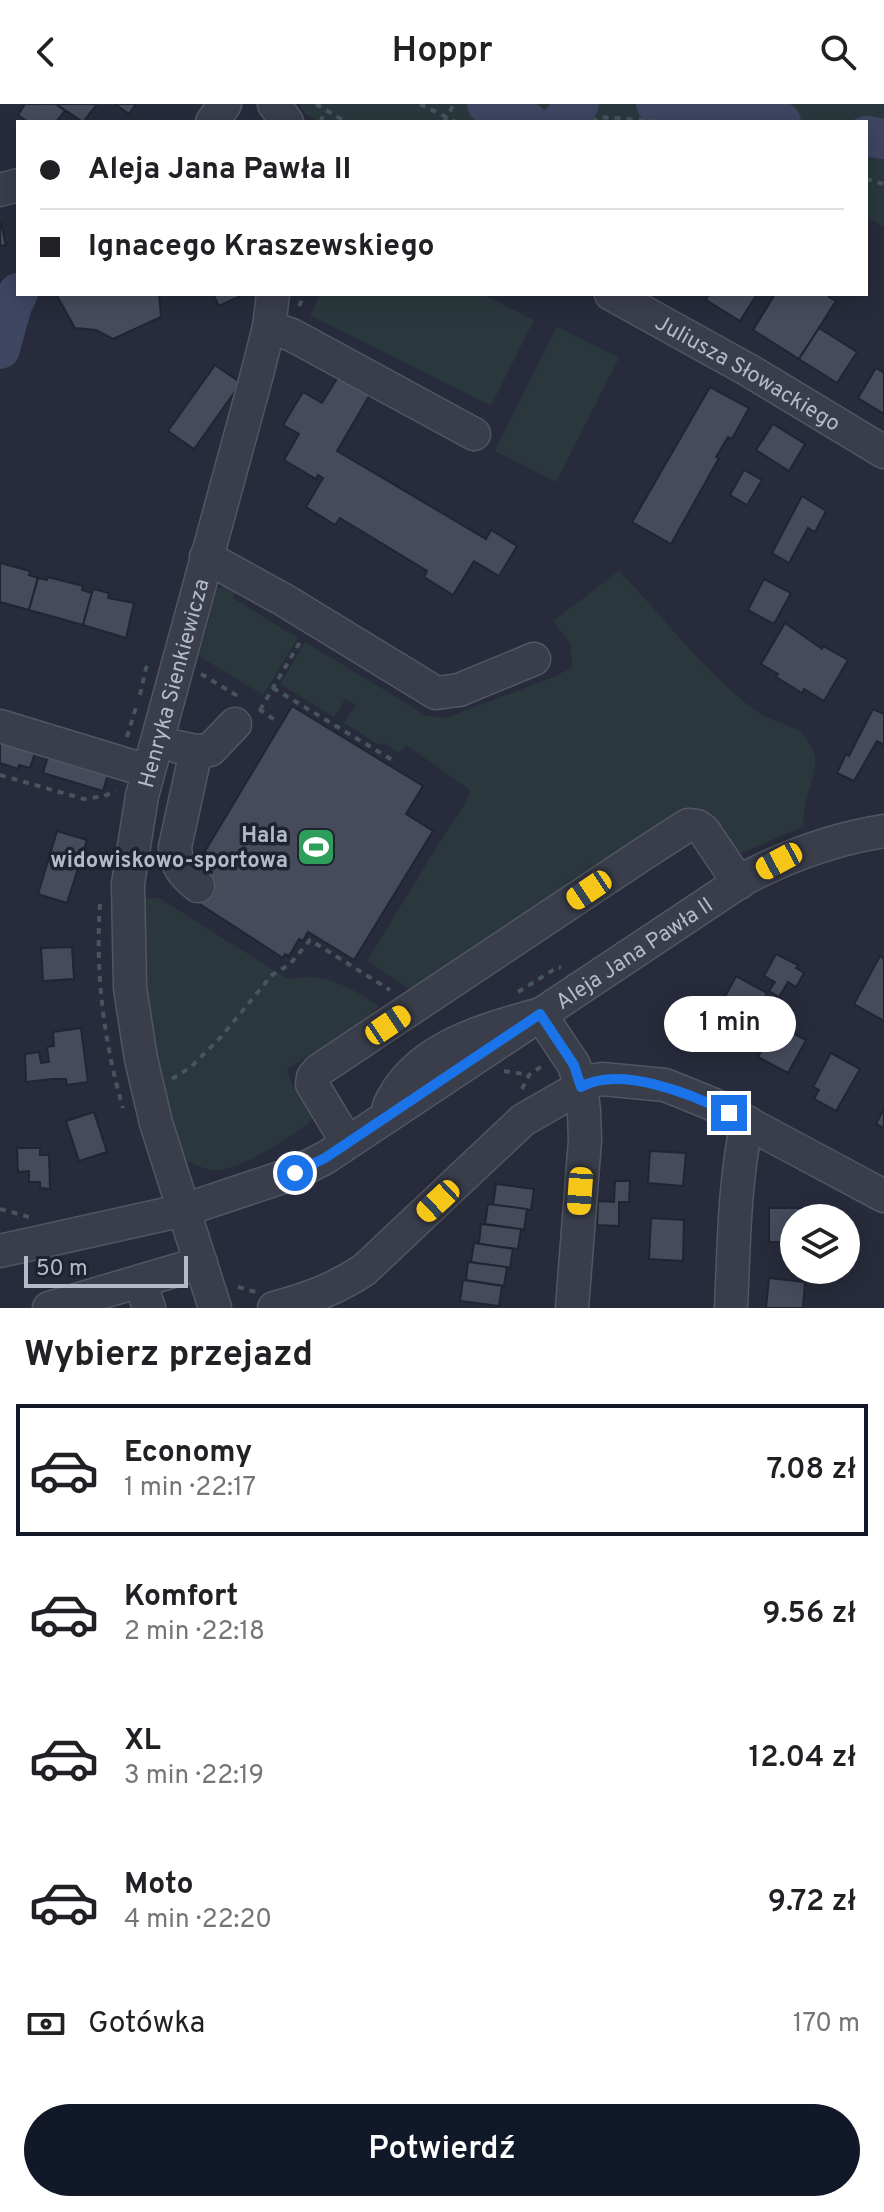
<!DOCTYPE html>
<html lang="pl">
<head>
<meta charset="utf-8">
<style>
  :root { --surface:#fff; --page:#f6f6f6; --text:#202124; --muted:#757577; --line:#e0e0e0; --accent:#111827 }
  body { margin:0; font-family:Overpass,sans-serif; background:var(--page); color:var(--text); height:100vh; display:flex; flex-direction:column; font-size:30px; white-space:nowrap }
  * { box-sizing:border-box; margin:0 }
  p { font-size:26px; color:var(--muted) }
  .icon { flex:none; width:44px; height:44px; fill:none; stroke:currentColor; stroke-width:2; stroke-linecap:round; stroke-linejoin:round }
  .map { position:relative; height:1204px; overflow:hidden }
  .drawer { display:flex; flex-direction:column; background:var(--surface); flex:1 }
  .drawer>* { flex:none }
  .guide { position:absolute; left:16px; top:16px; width:852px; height:176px; border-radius:0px; box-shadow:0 4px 20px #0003; display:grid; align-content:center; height:176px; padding:0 24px; background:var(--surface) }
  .controls { position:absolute; left:780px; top:1100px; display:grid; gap:16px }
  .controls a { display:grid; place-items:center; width:80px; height:80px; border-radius:50%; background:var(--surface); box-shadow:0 4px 20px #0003; font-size:40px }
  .scale { position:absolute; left:24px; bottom:20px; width:164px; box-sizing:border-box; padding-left:8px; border:4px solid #b6b9c6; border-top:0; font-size:22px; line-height:28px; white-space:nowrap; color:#b6b9c6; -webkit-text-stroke:6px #1f2330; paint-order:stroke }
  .end { position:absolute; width:36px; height:36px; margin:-18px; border:10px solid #1a73e8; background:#fff; box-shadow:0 0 0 4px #fff }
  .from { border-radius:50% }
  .bubble { position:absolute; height:56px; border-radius:28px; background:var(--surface); box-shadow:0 4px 20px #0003; font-size:26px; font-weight:600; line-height:56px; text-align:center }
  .car { position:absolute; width:24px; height:48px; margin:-24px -12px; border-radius:10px; box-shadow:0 0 6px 2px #0007; background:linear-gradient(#f5c518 24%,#345 0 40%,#f5c518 0 76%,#345 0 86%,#f5c518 0) }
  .guide b { display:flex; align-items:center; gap:28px; height:76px; font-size:30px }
  .guide b+b { border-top:2px solid var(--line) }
  .guide i { width:20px; height:20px; background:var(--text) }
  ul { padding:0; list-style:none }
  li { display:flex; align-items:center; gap:24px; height:132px; margin:0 16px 12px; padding:0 8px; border:4px solid transparent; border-radius:0px }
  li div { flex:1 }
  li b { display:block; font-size:30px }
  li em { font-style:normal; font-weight:600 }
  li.selected { border-color:var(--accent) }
  li>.icon { width:72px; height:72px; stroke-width:1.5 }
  h2 { padding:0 24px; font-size:36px; line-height:96px }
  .pay { display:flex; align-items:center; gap:20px; height:88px; padding:0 24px; font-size:30px }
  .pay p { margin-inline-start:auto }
  .cta { display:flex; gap:16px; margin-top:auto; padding:16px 24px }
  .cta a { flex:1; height:92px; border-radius:48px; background:var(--accent); color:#fff; font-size:32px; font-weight:600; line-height:92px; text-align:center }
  header { display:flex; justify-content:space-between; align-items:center; height:104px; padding:0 24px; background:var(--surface); font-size:36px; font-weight:600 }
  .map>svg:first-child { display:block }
</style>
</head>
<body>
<header><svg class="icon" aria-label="back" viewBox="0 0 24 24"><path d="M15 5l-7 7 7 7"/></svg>Hoppr<svg class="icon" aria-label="search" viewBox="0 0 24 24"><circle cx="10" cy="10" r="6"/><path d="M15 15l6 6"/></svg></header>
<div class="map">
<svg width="884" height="1204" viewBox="0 0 884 1204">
  <rect width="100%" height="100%" fill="#272b3b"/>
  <g fill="#2a383d">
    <path d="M 299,0 L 884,0 L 884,123 L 866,113 L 866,18 L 320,18 L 305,10 Z"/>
    <path d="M 320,190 L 482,190 L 534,216 L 491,302 L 310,211 Z"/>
    <path d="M 557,223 L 619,254 L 556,378 L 495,347 Z"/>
    <path d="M 619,467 C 665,514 705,570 758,608 C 781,624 804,617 814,650 C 821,669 800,696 804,722 L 737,751 L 700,711 L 418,891 L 367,857 L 444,731 L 465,701 L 470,686 L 406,641 L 399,649 L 385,639 L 379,641 L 344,619 L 356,601 L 345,595 L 334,613 L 280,580 L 305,538 L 427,612 L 446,614 L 556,572 L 572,563 L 571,540 L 553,517 Z"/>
    <path d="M 228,481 L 237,486 L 233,494 L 298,534 L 263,591 L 199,552 L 217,484 Z"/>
    <path d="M 128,793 L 159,794 L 288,875 C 324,867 350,883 379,902 L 369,913 L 287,965 L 292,981 L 313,1015 C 294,1032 239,1068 213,1066 C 201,1065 177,1052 166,1047 Z"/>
  </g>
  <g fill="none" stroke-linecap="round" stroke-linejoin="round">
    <g stroke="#3e4662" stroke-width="40">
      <path d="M 487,0 L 528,18"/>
      <path d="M 656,0 L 781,18"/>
      <path d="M 561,18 L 579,0"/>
      <path d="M 866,32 L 884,35"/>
      <path d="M 0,245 L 12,201 L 18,189"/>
    </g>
  </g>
  <g fill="#464b5c" stroke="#212532" stroke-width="2">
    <path d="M 25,0 L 56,0 L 65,7 L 56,18 L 28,18 L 18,11 Z"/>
    <path d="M 56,0 L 97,0 L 83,18 Z"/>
    <path d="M 115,0 L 136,0 L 129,10 Z"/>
    <path d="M 1,119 L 6,141 L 0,142 L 0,120 Z"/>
    <path d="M 56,190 L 159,190 L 161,213 L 113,235 L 96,226 L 75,224 Z"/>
    <path d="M 213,190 L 245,190 L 219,202 Z"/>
    <path d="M 709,190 L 757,190 L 740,217 L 706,196 Z"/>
    <path d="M 775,190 L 831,190 L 829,193 L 836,197 L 799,255 L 753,226 Z"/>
    <path d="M 819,224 L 857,248 L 837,279 L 799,255 Z"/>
    <path d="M 215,261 L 241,279 L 194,345 L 168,327 Z"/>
    <path d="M 876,264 L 884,269 L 884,310 L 858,294 Z"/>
    <path d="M 341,268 L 372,287 L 337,347 L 486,435 L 491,426 L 517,442 L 499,472 L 474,457 L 453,491 L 424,473 L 427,467 L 340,414 L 335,421 L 306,403 L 323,374 L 318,371 L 316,375 L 284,356 L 299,330 L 283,321 L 303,288 L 322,299 Z"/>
    <path d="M 710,283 L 749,304 L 732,335 L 728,333 L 716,353 L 719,354 L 671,440 L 632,418 Z"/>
    <path d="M 773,320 L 805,340 L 789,367 L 756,346 Z"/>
    <path d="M 744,366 L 762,376 L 747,401 L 730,391 Z"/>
    <path d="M 802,392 L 826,407 L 815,428 L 808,424 L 789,459 L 772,449 Z"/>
    <path d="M 0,459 L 30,467 L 29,471 L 38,474 L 29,506 L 0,498 Z"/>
    <path d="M 48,473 L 83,482 L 82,486 L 92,489 L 83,521 L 29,506 L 38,474 L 47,476 Z"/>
    <path d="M 764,475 L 791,489 L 774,520 L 748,506 Z"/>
    <path d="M 93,485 L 109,489 L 108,494 L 134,499 L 126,534 L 83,521 Z"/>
    <path d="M 785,519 L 822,545 L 823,542 L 848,556 L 824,597 L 804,585 L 802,589 L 776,573 L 778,570 L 761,560 Z"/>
    <path d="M 292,602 L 423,682 L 406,710 L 433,727 L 354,856 L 308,828 L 303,837 L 299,835 L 289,852 L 285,850 L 283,854 L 195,797 L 212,768 L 198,759 Z"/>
    <path d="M 873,605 L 884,610 L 884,641 L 877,637 L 854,677 L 837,669 L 846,650 L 849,652 Z"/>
    <path d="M 0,632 L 37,643 L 30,664 L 19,661 L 18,665 L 0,659 Z"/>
    <path d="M 49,649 L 109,667 L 103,687 L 43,669 Z"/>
    <path d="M 57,727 L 87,736 L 67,799 L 38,790 Z"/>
    <path d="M 72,843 L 74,875 L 43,877 L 41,844 Z"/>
    <path d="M 776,850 L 798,861 L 796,864 L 804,869 L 796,883 L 788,878 L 779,893 L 769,887 L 775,878 L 764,872 Z"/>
    <path d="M 880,852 L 884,855 L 884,917 L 854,900 Z"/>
    <path d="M 736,872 L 767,889 L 738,944 L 707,927 Z"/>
    <path d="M 775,920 L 806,936 L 788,969 L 758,953 Z"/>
    <path d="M 81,924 L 88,978 L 67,981 L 66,975 L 52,975 L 26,978 L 25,950 L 39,948 L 41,959 L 49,958 L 47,943 L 54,942 L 53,928 Z"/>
    <path d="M 831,949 L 860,965 L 836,1007 L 814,995 L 819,986 L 813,983 Z"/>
    <path d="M 884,1005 L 884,1024 L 876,1020 Z"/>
    <path d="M 94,1008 L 107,1048 L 79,1057 L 66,1017 Z"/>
    <path d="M 17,1044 L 40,1044 L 40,1051 L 49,1051 L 50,1085 L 40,1084 L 40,1078 L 29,1078 L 29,1067 L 18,1068 Z"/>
    <path d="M 650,1047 L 686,1049 L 683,1082 L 648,1079 Z"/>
    <path d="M 615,1077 L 630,1077 L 629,1098 L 619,1098 L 619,1122 L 597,1121 L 598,1097 L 614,1098 Z"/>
    <path d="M 496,1080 L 534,1085 L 531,1106 L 493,1101 Z"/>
    <path d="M 488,1100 L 527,1105 L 524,1126 L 485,1120 Z"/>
    <path d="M 769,1104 L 804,1104 L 804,1114 L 794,1114 L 794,1138 L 769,1138 Z"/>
    <path d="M 651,1114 L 684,1116 L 683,1157 L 649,1155 Z"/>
    <path d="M 481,1120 L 521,1125 L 518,1145 L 479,1140 Z"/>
    <path d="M 846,1138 L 855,1138 L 854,1158 L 846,1157 Z"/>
    <path d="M 474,1139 L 513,1145 L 510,1164 L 471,1158 Z"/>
    <path d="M 468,1158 L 507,1163 L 504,1182 L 466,1176 Z"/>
    <path d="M 769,1174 L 805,1178 L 803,1204 L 766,1204 Z"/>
    <path d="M 463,1176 L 502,1182 L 499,1202 L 460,1197 Z"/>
  </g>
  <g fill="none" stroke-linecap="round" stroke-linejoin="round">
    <g stroke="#525663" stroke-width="35">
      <g id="minor">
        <path d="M 274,0 L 287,18"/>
        <path d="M 212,18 L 225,0"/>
        <path d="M 0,86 L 18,81"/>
        <path id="s1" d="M 611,190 L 750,267 L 884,348"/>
        <path d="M 269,223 L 292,231 L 474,330"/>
        <path d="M 206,453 L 284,496 L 436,589 L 459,586 L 534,555"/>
        <path d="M 0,622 L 148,667"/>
        <path d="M 178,643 L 196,647 L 210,646 L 235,620"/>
        <path d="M 196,647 L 175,743 C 176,762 183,770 198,782"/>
        <path d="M 389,1002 C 415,943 485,926 540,910 L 574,961 L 581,983 L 584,1007 L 585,1036 L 572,1204"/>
        <path d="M 347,1038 L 312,980 L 313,973 L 319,966 L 640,752 L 688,721 L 697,722 L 704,727 L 739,779"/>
        <path id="s2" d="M 0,1147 L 184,1106 L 295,1069 L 325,1054 L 744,775 C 789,751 833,735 884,727"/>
        <path d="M 140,1177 L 149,1204"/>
        <path d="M 49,1204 L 201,1159"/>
        <path id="s3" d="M 215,1204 L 156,1019 L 141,955 L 130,884 L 128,780 L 142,692 L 256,274 L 269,223 L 273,190"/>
        <path d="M 274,1204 C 308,1195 335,1185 364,1166 L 523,1016 L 591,977 L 602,975 L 665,981 L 712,1000 L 884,1092"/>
        <path d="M 731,1204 C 734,1142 734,1079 747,1018"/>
      </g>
    </g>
    <g stroke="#48555b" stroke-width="4" stroke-dasharray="6 6" stroke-linecap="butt">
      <path d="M 316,0 L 346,18"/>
      <path d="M 420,0 L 456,18"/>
      <path d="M 321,18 L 324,7"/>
      <path d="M 444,18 L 454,0"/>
      <path d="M 592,18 L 600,13 L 667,18"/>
      <path d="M 866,75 L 884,80"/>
      <path d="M 299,202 L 305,190"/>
      <path d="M 201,570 L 241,594"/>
      <path d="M 273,584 L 394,657"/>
      <path d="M 140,591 L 146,564 L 150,558"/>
      <path d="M 259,605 L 276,617"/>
      <path d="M 260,606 L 300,538"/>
      <path d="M 127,633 L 137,600"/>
      <path d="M 0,671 L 84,695 L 104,692 L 116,687"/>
      <path d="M 100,800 C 95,868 104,939 123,1004"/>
      <path d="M 518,888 L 558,863 L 561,864"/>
      <path d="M 504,967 L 529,971"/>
      <path d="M 172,975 L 191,963 L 221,933 L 272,871 L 290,860 L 310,836 L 390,886"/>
      <path d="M 522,985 L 529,971 L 542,962"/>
      <path d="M 0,1105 L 29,1113"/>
      <path d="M 238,1183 L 256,1188"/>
    </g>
    <use href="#minor" stroke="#3a3e4b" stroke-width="32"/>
  </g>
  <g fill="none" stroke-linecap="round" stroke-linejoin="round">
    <path stroke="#1a73e8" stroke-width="10" d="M 295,1069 L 325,1054 L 540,910 L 574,961 L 581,983 C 620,961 692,990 729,1009"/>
  </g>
  <defs>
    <g id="stadium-square" transform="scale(2)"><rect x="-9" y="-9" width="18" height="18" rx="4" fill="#2e9e5b" stroke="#1f2330"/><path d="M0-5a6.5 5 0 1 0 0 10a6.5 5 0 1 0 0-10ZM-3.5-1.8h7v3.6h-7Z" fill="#fff"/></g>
  </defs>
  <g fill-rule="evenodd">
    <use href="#stadium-square" x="316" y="743"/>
  </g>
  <g text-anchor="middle" stroke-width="7" stroke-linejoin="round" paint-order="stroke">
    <g font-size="22" fill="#b6b9c6" stroke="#1f2330">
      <text dy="8" stroke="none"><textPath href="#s1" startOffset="158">Juliusza Słowackiego</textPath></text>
      <text dy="8" stroke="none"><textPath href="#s3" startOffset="642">Henryka Sienkiewicza</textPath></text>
      <text dy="8" stroke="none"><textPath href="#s2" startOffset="710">Aleja Jana Pawła II</textPath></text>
    </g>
    <g font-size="22" font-weight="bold" fill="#b6b9c6" stroke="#1f2330" text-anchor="end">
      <text x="288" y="738">Hala<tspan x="288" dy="25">widowiskowo-sportowa</tspan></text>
    </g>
  </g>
</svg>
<div class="controls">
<a><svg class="icon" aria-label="layers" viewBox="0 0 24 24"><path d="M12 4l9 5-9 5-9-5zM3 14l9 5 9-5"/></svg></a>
</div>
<div class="scale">50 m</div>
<i class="end from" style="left:295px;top:1069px"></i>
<i class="end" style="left:729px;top:1009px"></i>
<div class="bubble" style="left:664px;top:892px;width:132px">1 min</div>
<i class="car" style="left:779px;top:757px;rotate:242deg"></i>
<i class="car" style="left:589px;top:786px;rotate:236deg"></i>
<i class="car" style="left:388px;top:921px;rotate:56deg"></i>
<i class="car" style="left:580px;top:1087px;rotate:184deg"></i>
<i class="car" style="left:438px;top:1097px;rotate:227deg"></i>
<div class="guide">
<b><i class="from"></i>Aleja Jana Pawła II</b>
<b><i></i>Ignacego Kraszewskiego</b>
</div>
</div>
<section class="drawer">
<h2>Wybierz przejazd</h2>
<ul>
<li class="selected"><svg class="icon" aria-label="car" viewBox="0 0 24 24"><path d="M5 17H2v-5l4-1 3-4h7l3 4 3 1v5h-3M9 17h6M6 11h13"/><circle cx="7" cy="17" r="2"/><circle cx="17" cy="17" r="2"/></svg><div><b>Economy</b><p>1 min · 22:17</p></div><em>7.08 zł</em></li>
<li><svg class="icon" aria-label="car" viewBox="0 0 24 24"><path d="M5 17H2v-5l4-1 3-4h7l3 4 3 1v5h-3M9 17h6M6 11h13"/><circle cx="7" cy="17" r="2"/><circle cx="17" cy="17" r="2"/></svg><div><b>Komfort</b><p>2 min · 22:18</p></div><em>9.56 zł</em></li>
<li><svg class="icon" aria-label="car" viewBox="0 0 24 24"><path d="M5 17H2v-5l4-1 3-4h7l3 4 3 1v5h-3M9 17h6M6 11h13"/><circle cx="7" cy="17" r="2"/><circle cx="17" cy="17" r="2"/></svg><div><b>XL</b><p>3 min · 22:19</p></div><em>12.04 zł</em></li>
<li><svg class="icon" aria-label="car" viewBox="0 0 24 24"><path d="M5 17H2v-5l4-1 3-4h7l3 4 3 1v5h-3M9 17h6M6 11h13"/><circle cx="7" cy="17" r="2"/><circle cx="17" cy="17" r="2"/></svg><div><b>Moto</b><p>4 min · 22:20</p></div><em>9.72 zł</em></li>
</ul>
<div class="pay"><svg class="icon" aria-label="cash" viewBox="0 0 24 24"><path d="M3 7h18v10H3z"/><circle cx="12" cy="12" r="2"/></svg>Gotówka<p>170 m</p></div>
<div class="cta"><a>Potwierdź</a></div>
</section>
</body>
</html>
